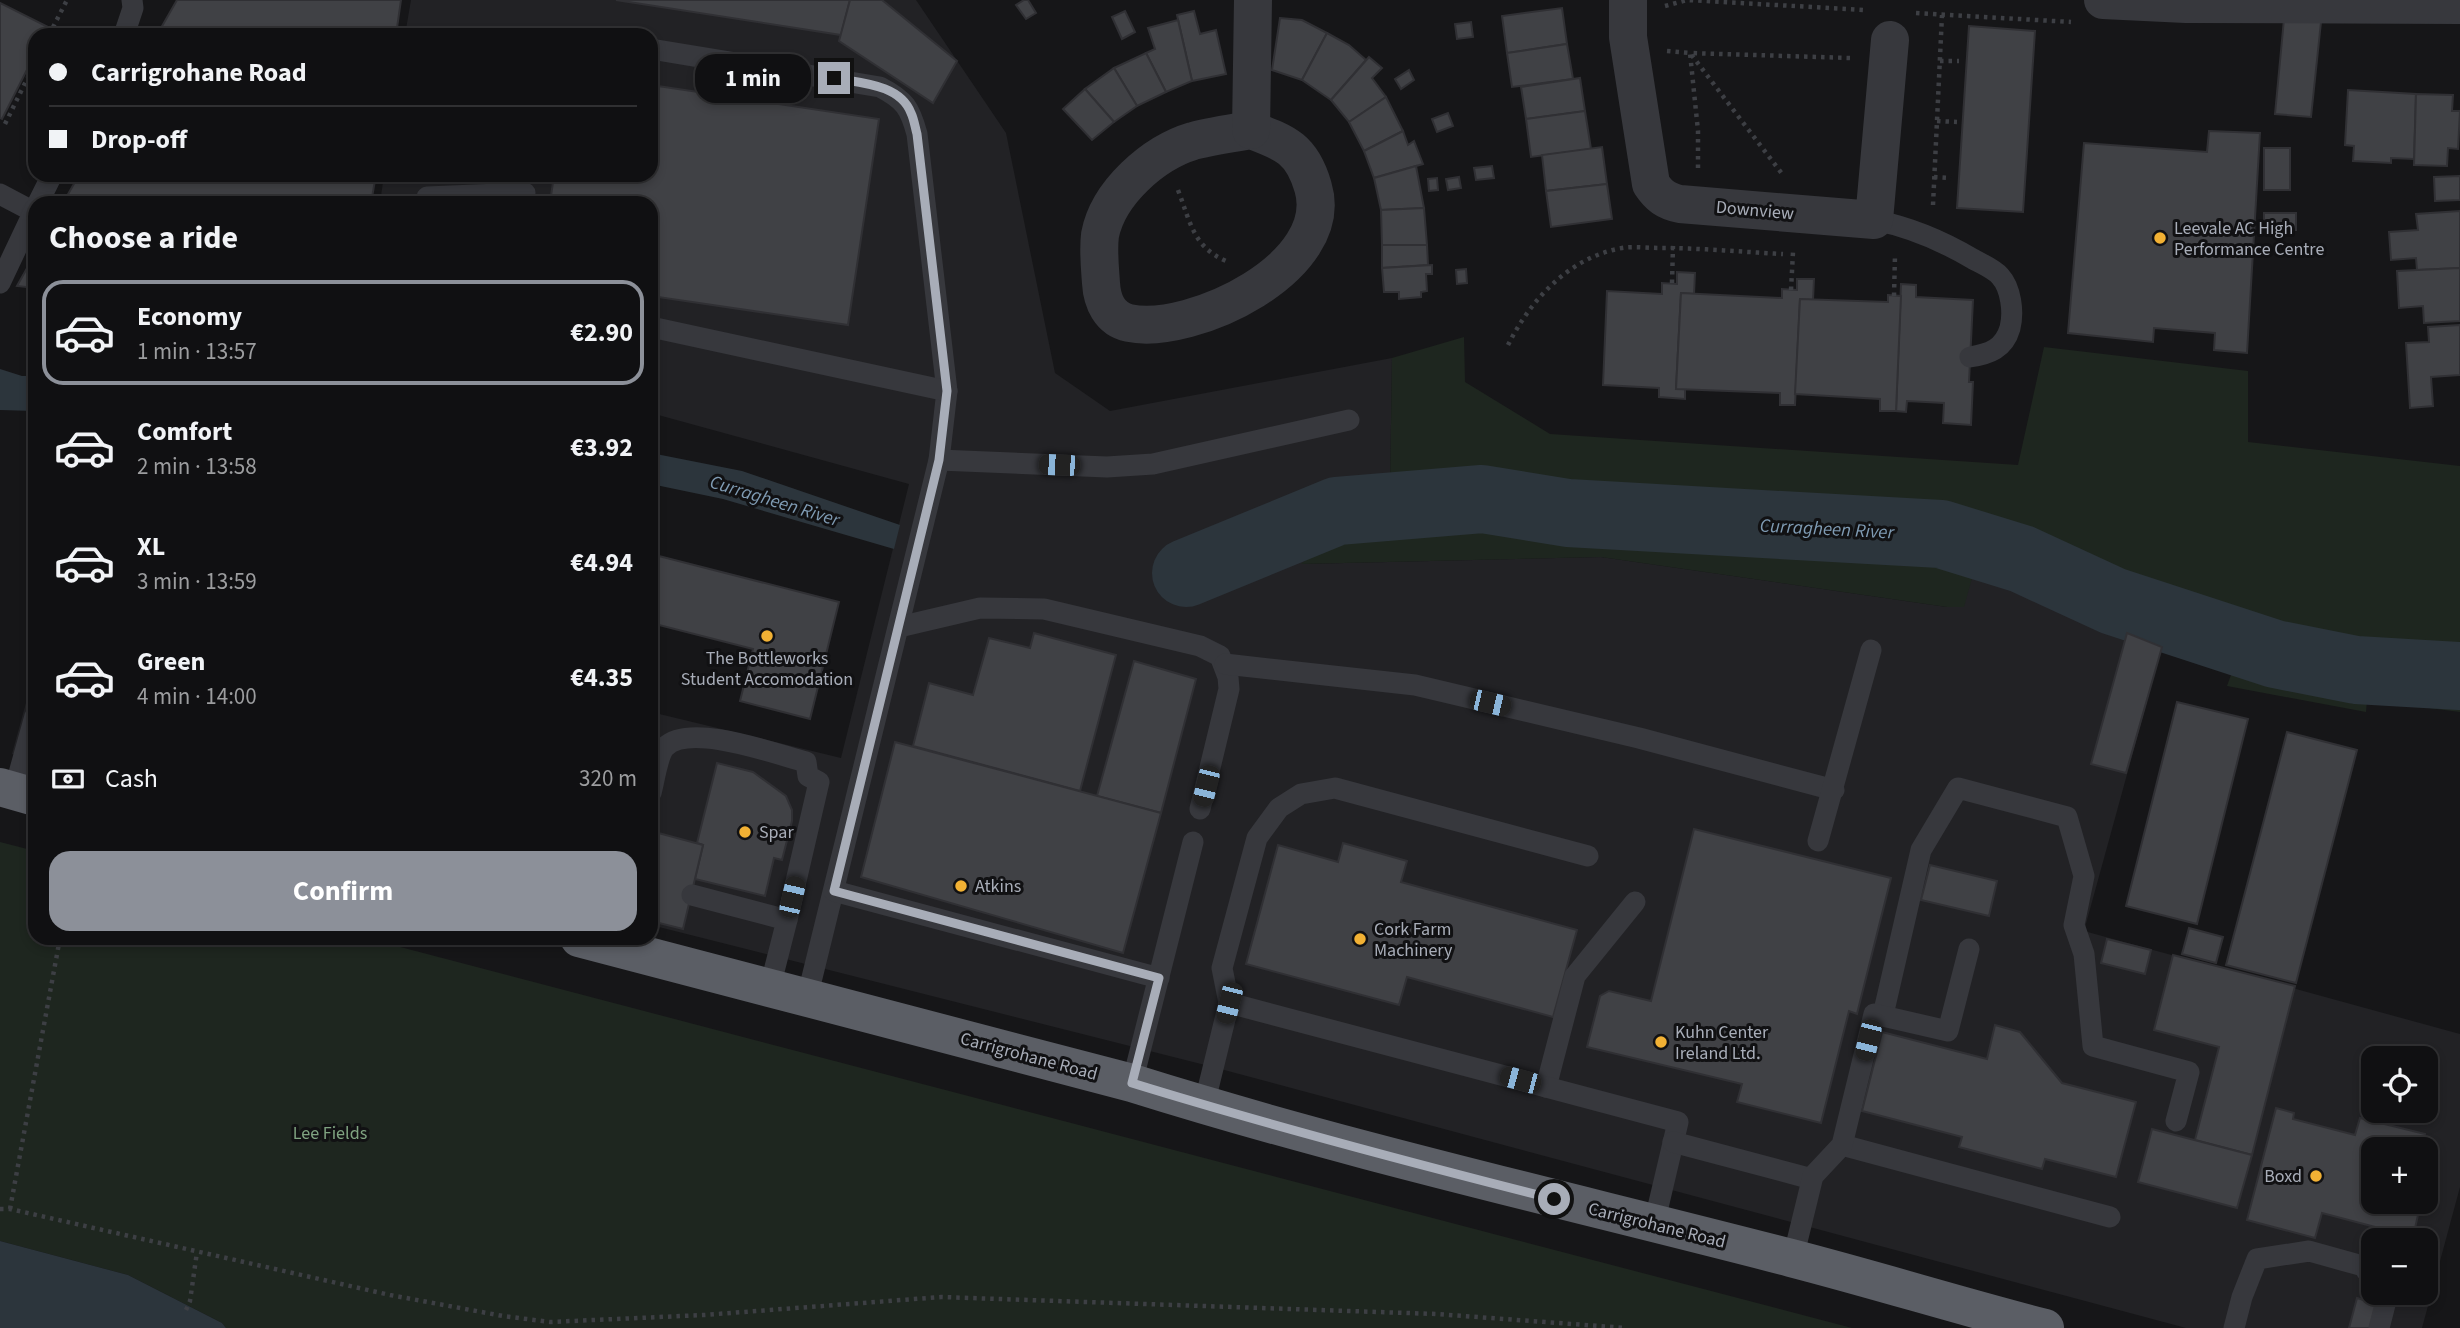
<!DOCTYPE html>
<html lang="en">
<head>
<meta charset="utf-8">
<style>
  :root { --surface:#101012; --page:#19191b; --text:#f1f3f6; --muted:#9c9d9f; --line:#303032; --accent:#8c9099 }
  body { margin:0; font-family:"Source Sans 3",sans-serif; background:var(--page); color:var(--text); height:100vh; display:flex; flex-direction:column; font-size:26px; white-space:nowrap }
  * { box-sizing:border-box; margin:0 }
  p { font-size:23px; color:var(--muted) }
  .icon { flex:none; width:38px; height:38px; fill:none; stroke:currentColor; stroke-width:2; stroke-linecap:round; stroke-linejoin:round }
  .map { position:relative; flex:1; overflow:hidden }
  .panel { position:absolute; left:28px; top:196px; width:630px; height:749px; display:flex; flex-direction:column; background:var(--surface); border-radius:21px; box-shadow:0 4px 10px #0003,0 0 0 2px var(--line) }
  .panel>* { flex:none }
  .guide { position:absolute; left:28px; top:28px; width:630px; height:154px; border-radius:21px; box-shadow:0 4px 10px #0003,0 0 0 2px var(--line); display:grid; align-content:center; height:154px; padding:0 21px; background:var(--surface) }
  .tools { position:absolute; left:2361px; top:1046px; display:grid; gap:14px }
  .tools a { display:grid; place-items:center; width:77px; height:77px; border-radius:14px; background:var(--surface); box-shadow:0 4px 10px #0003,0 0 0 2px var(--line); font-size:35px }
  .end { position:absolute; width:32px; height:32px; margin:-16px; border:9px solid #a8adb8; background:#111; box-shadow:0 0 0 4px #111 }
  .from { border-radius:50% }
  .bubble { position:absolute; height:49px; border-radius:21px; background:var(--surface); box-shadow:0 4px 10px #0003,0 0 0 2px var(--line); font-size:23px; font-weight:700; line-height:49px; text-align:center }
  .car { position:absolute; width:21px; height:42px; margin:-21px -10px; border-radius:9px; box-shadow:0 0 5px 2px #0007; background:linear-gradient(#222 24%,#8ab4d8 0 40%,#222 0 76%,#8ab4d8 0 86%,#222 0) }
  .guide b { display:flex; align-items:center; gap:24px; height:66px; font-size:26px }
  .guide b+b { border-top:2px solid var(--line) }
  .guide i { width:18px; height:18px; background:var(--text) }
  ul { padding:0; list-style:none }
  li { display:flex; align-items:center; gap:21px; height:105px; margin:0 14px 10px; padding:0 7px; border:4px solid transparent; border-radius:21px }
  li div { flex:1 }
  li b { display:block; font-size:26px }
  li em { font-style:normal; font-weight:700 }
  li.on { border-color:var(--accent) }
  li>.icon { width:63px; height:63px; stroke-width:1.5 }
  h2 { padding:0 21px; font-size:32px; line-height:84px }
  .pay { display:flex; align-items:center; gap:18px; height:77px; padding:0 21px; font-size:26px }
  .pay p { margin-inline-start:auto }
  .action { display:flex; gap:14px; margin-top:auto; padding:14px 21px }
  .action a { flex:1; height:80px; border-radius:21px; background:var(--accent); color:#fff; font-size:28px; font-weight:700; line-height:80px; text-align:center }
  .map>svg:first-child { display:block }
</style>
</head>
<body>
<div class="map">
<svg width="2460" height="1328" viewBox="0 0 2460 1328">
  <rect width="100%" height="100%" fill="#161618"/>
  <g fill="#222225" fill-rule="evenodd">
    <path d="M 411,0 L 916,0 L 1006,133 L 1055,373 L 1110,411 L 1392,358 L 1390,491 L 1303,564 L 1601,557 L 1947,607 L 1974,571 L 2162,647 L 2084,931 L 2460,1034 L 2460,1187 L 2422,1328 L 2186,1328 L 1213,1067 L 651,925 L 651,712 L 841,758 L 909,484 L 651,413 L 651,203 L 380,203 L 384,175 L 651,175 L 651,35 L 405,35 ZM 2373,1059 L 2426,1059 L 2426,1111 L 2373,1111 ZM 2373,1150 L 2426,1150 L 2426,1202 L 2373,1202 ZM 2373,1241 L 2426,1241 L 2426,1293 L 2373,1293 Z"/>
    <path d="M 35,670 L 35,760 L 12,754 Z"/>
  </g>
  <g fill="#1e261f">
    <path d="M 1464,337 L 1465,382 L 1550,434 L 2018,465 L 2044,347 L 2248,371 L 2248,442 L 2460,466 L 2460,712 L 2367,700 L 2366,712 L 2227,686 L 2231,675 L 1974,571 L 1964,607 L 1947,607 L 1601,557 L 1301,564 L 1390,491 L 1392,358 Z"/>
    <path d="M 0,842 L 35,851 L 35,938 L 366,938 L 1852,1328 L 226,1328 L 222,1323 L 128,1275 L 0,1241 Z"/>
  </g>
  <g fill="#2c353c">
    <path d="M 0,369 L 22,376 L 35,376 L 35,411 L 0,410 Z"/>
    <path d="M 651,453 L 742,471 L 900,525 L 894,549 L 723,499 L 651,484 Z"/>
    <path d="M 0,1241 L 128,1275 L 222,1323 L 226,1328 L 0,1328 Z"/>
  </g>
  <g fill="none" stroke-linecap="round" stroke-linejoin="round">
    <path stroke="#2c353c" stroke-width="68" d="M 1186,573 L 1337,511 L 1482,499 L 1568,513 L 1941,534 L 2022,559 L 2113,601 L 2275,654 L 2356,670 L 2460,676"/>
  </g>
  <g fill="#404145" stroke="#303034" stroke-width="2">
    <path d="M 177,0 L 401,0 L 396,35 L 157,35 Z"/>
    <path d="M 616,0 L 850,0 L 841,35 Z"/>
    <path d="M 850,0 L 882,0 L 957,61 L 933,103 L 839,41 Z"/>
    <path d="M 1024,0 L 1028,0 L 1036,13 L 1026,19 L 1016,5 Z"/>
    <path d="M 0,3 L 48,27 L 45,35 L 35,35 L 35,54 L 2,119 L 0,118 Z"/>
    <path d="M 1562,8 L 1567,44 L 1507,53 L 1502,16 Z"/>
    <path d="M 1125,11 L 1135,32 L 1122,39 L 1112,17 Z"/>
    <path d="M 1194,11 L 1200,34 L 1216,30 L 1226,74 L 1192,81 L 1177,15 Z"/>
    <path d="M 1280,18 L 1302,20 L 1327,33 L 1302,80 L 1272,70 Z"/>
    <path d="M 2284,19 L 2321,22 L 2311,117 L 2275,114 Z"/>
    <path d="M 1178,20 L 1192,81 L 1166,92 L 1146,53 L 1155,49 L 1148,28 Z"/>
    <path d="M 1471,22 L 1473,37 L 1457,39 L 1455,24 Z"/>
    <path d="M 1969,26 L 2035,31 L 2023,212 L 1957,208 Z"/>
    <path d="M 1327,33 L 1349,45 L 1366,60 L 1331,100 L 1302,80 Z"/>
    <path d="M 1567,44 L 1573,79 L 1512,87 L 1507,53 Z"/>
    <path d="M 1146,53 L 1166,92 L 1137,106 L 1114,68 Z"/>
    <path d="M 1369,57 L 1382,68 L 1372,78 L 1386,97 L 1349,122 L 1331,100 Z"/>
    <path d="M 1114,68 L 1137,106 L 1114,122 L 1085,89 Z"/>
    <path d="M 1409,70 L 1414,80 L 1401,89 L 1395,79 Z"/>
    <path d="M 1580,78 L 1585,111 L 1526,119 L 1521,87 Z"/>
    <path d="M 651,85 L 879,119 L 848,325 L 651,296 L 651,203 L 550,203 L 554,175 L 651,175 Z"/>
    <path d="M 1085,89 L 1114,122 L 1092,140 L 1063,109 Z"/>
    <path d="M 2348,90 L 2416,94 L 2414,159 L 2391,158 L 2391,163 L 2353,161 L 2354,146 L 2345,145 Z"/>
    <path d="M 2416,94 L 2453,95 L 2452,111 L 2460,111 L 2458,149 L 2448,148 L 2447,166 L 2414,165 Z"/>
    <path d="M 1386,97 L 1403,131 L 1364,151 L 1349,122 Z"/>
    <path d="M 1585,111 L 1591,149 L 1531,157 L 1526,119 Z"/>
    <path d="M 1448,113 L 1453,126 L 1437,132 L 1432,119 Z"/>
    <path d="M 1403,131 L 1408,145 L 1414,141 L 1423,164 L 1374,178 L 1364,151 Z"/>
    <path d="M 2209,131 L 2260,133 L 2247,353 L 2214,350 L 2215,333 L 2154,328 L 2153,342 L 2068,333 L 2084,143 L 2207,152 Z"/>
    <path d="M 1602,147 L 1607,184 L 1546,191 L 1542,155 Z"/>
    <rect x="2264" y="148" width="26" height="42"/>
    <path d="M 1416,166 L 1424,208 L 1381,210 L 1374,178 Z"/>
    <path d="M 1492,166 L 1494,178 L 1476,180 L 1474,168 Z"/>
    <path d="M 79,175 L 376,175 L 371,203 L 63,203 Z"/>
    <path d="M 2460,176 L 2460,200 L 2435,201 L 2434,177 Z"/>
    <path d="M 1459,177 L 1461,188 L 1448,190 L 1446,179 Z"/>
    <path d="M 1437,178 L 1438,190 L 1429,191 L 1428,179 Z"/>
    <path d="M 1607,184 L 1612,219 L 1551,227 L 1546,191 Z"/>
    <path d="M 1424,208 L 1427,245 L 1382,245 L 1381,210 Z"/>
    <path d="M 2460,211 L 2460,268 L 2417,270 L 2416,258 L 2391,260 L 2389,232 L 2418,230 L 2416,214 Z"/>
    <rect x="2264" y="213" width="32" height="17"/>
    <path d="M 1382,245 L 1427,245 L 1428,265 L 1382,268 Z"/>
    <path d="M 35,254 L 35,288 L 17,286 Z"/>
    <path d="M 1432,265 L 1432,274 L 1426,274 L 1427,291 L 1421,292 L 1421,297 L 1399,299 L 1399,292 L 1384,292 L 1382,268 Z"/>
    <path d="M 2460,268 L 2460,321 L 2424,323 L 2423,306 L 2399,308 L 2397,271 Z"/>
    <path d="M 1466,269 L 1467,283 L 1457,284 L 1456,270 Z"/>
    <path d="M 1677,272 L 1695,273 L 1694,294 L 1681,293 L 1676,389 L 1685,389 L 1685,399 L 1659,397 L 1659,388 L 1603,385 L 1607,291 L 1662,294 L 1662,283 L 1677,284 Z"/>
    <path d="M 1797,279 L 1814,279 L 1813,300 L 1800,299 L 1795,405 L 1780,405 L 1780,393 L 1676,389 L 1681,293 L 1782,298 L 1782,289 L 1797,290 Z"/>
    <path d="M 1901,284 L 1916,285 L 1916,297 L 1973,300 L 1969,382 L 1973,382 L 1971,425 L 1943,423 L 1944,403 L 1907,401 L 1906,412 L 1896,411 Z"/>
    <path d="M 1888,295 L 1901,296 L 1896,411 L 1880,411 L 1880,399 L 1795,394 L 1800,299 L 1888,302 Z"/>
    <path d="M 2460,325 L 2460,375 L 2431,377 L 2433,406 L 2410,408 L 2406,343 L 2429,342 L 2428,327 Z"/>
    <path d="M 651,554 L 839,602 L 810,719 L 740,701 L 753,649 L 651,623 Z"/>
    <path d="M 1034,633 L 1116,655 L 1080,791 L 913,746 L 929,683 L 973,695 L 989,638 L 1030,648 Z"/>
    <path d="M 2127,633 L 2162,647 L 2126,773 L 2091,764 Z"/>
    <path d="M 1134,661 L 1196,679 L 1161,813 L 1097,796 Z"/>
    <path d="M 2177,702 L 2248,719 L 2197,924 L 2126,906 Z"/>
    <path d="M 2287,732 L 2357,750 L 2296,983 L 2226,965 Z"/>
    <path d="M 895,742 L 1161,813 L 1123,953 L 861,877 Z"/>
    <path d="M 717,763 L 753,772 L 786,796 L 792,810 L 792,821 L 782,860 L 774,858 L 765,896 L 695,879 L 703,845 L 697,843 Z"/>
    <path d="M 1694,829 L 1891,878 L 1857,1014 L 1849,1011 L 1821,1123 L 1737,1102 L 1742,1084 L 1587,1047 L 1600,996 L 1609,991 L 1651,1001 Z"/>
    <path d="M 651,831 L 703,845 L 683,929 L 651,921 Z"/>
    <path d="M 1343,843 L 1407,861 L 1401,882 L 1577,930 L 1553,1017 L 1407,977 L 1399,1005 L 1246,964 L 1278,845 L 1338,862 Z"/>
    <path d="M 1930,865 L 1997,881 L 1989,916 L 1921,900 Z"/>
    <path d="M 2189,928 L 2223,937 L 2216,963 L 2182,954 Z"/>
    <path d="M 2107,939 L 2151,950 L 2145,974 L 2101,963 Z"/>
    <path d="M 2173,955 L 2295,986 L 2252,1155 L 2195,1140 L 2219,1047 L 2154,1030 Z"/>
    <path d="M 1995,1025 L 2020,1032 L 2062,1083 L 2136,1102 L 2116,1177 L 2045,1159 L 2042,1169 L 1959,1147 L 1962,1137 L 1862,1111 L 1882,1032 L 1987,1059 Z"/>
    <path d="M 2276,1108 L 2294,1113 L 2293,1119 L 2355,1135 L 2360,1118 L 2425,1134 L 2421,1149 L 2424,1150 L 2373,1150 L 2373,1202 L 2421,1202 L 2413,1237 L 2322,1213 L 2315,1238 L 2247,1220 Z"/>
    <path d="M 2152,1129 L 2252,1155 L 2237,1208 L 2138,1182 Z"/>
    <path d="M 2426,1150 L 2434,1152 L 2426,1186 Z"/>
    <path d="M 2357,1298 L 2377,1304 L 2370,1328 L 2349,1328 Z"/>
  </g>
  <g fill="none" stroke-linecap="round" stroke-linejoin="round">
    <g stroke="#3d3f44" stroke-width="4.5" stroke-dasharray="3.5 5" stroke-linecap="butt">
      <path d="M 1665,6 L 1687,0 L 1865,10"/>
      <path d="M 1916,13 L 2071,22"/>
      <path d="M 49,35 L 67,0"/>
      <path d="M 1667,51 L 1690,53 L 1783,175"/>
      <path d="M 1940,61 L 1959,61"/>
      <path d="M 1937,121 L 1957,122"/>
      <path d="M 5,124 L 35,63"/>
      <path d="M 1698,168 L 1698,131 L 1690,53 L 1850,58"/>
      <path d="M 1934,177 L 1951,178"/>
      <path d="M 1178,190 C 1190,221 1193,247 1226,261"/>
      <path d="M 1933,205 L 1942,15"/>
      <path d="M 1672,283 L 1673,246"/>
      <path d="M 1791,290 L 1793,252"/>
      <path d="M 1894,296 L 1895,255"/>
      <path d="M 1508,345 C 1531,299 1570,257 1622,248 C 1634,246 1648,248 1660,248 C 1701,248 1742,252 1783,254"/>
      <path d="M 0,1209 L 10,1209 L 390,1295 L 503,1316 L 550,1322 L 704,1315 L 941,1297 L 1436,1314 L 1626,1328"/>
      <path d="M 10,1209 L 60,938"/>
      <path d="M 186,1310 L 190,1301 L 197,1252"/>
    </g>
    <g stroke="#37383d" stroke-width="21">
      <path d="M 124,35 L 133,8 L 132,0"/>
      <path d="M 651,49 L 880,87 C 905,100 910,108 917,134 L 947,391 L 939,460 L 807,998"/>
      <path d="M 0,194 L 34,212"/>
      <path d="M 38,203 L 52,175"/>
      <path d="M 426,203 L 427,197 L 525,193"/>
      <path d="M 1874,220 C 1910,227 1941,240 1973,259 C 1982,264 1994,269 2000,276 C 2011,288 2014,312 2010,328 C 2004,349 1989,354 1970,357"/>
      <path d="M 0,283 L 35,209"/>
      <path d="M 651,327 L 947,391"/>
      <path d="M 939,460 L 1107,467 L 1153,464 L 1349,420"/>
      <path d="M 899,627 L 980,608 L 1044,609 L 1200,646 L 1220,656 L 1228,677 L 1229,689 L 1200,809"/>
      <path d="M 1225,664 L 1415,685 L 1639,738 L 1834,790"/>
      <path d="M 14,791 L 35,716"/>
      <path d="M 651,793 C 654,782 658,754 665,747 C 690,722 775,754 806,762 L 808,776 L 819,782 L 787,920"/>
      <path d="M 1818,841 L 1871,650"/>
      <path d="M 834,891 L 1159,978"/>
      <path d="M 692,895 L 787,920 L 770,987"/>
      <path d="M 1229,1003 L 1222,968 L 1257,838 L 1279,808 L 1301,794 L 1335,788 L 1588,856"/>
      <path d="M 1883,1015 L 1921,850 L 1958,788 L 2067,817 L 2084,876 L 2074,925 L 2084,954 L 2093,1046 L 2189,1072 L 2176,1121"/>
      <path d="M 1132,1083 L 1193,842"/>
      <path d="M 1546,1087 L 1575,976 L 1635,902"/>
      <path d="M 1204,1105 L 1229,1003 L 1678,1122 L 1654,1224"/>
      <path d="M 1673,1142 L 1812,1179"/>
      <path d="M 1842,1145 L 2110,1217"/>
      <path d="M 1793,1258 L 1813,1176 L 1842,1145 L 1874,1014 L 1948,1031 L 1969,949"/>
      <path d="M 2234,1328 L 2242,1297 L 2257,1259 L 2309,1251 L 2363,1266 L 2373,1280"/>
      <path d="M 2379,1328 L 2387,1297 L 2384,1293"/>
    </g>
    <g stroke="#37383d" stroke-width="38">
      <path d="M 1628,0 L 1628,37 L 1651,184 C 1659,196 1666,201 1680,204 L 1874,220 L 1890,40"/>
      <path d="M 2103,0 L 2186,4 L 2460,5"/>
      <path d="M 1251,130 C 1286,143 1302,149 1313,187 C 1337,267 1192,336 1129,323 C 1110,319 1102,301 1101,283 C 1100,268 1098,251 1100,235 C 1108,193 1153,153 1193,141 C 1212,136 1232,133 1251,130 Z"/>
      <path d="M 1251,130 L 1253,0"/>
    </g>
    <g stroke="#5b5e65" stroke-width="38">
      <path d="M 0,787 L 35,797"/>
      <path d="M 579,938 L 1132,1083 C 1349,1151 1571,1201 1791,1258 C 1876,1280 1960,1306 2045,1328"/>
    </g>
  </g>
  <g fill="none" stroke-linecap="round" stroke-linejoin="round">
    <path stroke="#a8adb8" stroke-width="9" d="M 834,78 C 860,83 900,84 911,113 C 914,119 915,127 917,134 L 947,391 L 939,460 L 834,891 L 1159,978 L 1132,1083 C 1271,1126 1412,1163 1554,1199"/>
  </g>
  <g fill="#f2b134" stroke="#111113" stroke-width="2.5">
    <circle cx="2160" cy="238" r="7"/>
    <circle cx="767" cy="636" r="7"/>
    <circle cx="745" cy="832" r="7"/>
    <circle cx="961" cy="886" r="7"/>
    <circle cx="1360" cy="939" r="7"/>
    <circle cx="1661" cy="1042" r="7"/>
    <circle cx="2316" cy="1176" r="7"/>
  </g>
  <g text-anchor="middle" stroke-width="6" stroke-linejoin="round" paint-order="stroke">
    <g font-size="18" fill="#a8adb8" stroke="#111113">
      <text transform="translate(1755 210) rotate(5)" y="6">Downview</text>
      <text transform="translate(1029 1056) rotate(15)" y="6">Carrigrohane Road</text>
      <text transform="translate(1657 1225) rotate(14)" y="6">Carrigrohane Road</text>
    </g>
    <g font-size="18" fill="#a8adb8" stroke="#111113" text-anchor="start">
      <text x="2174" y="234">Leevale AC High<tspan x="2174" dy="21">Performance Centre</tspan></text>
      <text x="767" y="664" text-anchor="middle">The Bottleworks<tspan x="767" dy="21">Student Accomodation</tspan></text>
      <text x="759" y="838">Spar</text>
      <text x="975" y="892">Atkins</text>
      <text x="1374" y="935">Cork Farm<tspan x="1374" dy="21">Machinery</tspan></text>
      <text x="1675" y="1038">Kuhn Center<tspan x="1675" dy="21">Ireland Ltd.</tspan></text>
      <text x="2302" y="1182" text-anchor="end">Boxd</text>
    </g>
    <g font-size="18" fill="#7fa381" stroke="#111113">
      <text x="330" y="1139">Lee Fields</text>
    </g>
    <g font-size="19" font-style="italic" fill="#7f9bb3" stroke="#111113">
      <text transform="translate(775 500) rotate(17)" y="7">Curragheen River</text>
      <text transform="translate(1827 528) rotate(3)" y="7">Curragheen River</text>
    </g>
  </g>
</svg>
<div class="tools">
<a><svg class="icon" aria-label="locate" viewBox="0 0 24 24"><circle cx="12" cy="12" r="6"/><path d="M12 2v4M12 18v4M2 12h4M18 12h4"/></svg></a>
<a>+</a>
<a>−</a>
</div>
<i class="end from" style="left:1554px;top:1199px"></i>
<i class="end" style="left:834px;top:78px"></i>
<div class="bubble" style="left:695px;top:54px;width:116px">1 min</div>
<i class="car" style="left:1059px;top:465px;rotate:272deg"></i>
<i class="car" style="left:1490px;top:703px;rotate:103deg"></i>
<i class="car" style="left:1206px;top:786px;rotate:194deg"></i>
<i class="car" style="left:792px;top:897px;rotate:13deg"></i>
<i class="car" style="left:1229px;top:1003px;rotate:194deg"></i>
<i class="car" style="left:1868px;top:1040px;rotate:194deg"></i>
<i class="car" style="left:1520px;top:1080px;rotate:285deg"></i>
<div class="guide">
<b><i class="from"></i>Carrigrohane Road</b>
<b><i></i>Drop-off</b>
</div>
<section class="panel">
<h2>Choose a ride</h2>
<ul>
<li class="on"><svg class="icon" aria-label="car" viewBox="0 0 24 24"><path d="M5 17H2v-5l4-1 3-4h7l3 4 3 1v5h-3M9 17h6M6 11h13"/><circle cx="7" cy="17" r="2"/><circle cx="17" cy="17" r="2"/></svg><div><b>Economy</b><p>1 min · 13:57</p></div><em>€2.90</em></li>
<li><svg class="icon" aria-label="car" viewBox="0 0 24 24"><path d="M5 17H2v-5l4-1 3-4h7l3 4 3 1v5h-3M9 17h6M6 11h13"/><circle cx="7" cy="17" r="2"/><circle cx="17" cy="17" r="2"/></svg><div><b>Comfort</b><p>2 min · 13:58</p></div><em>€3.92</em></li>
<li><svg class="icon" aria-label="car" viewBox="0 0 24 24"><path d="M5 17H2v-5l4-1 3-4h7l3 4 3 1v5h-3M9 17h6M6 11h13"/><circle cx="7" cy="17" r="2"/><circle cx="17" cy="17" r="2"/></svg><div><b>XL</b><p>3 min · 13:59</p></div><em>€4.94</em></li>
<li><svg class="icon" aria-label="car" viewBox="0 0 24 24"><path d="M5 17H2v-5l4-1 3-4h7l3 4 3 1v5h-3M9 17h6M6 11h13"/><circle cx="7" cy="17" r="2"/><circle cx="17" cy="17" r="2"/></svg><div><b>Green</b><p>4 min · 14:00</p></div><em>€4.35</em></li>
</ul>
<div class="pay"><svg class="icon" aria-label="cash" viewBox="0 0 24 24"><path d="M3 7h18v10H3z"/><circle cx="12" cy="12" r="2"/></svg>Cash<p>320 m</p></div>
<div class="action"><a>Confirm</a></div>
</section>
</div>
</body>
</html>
